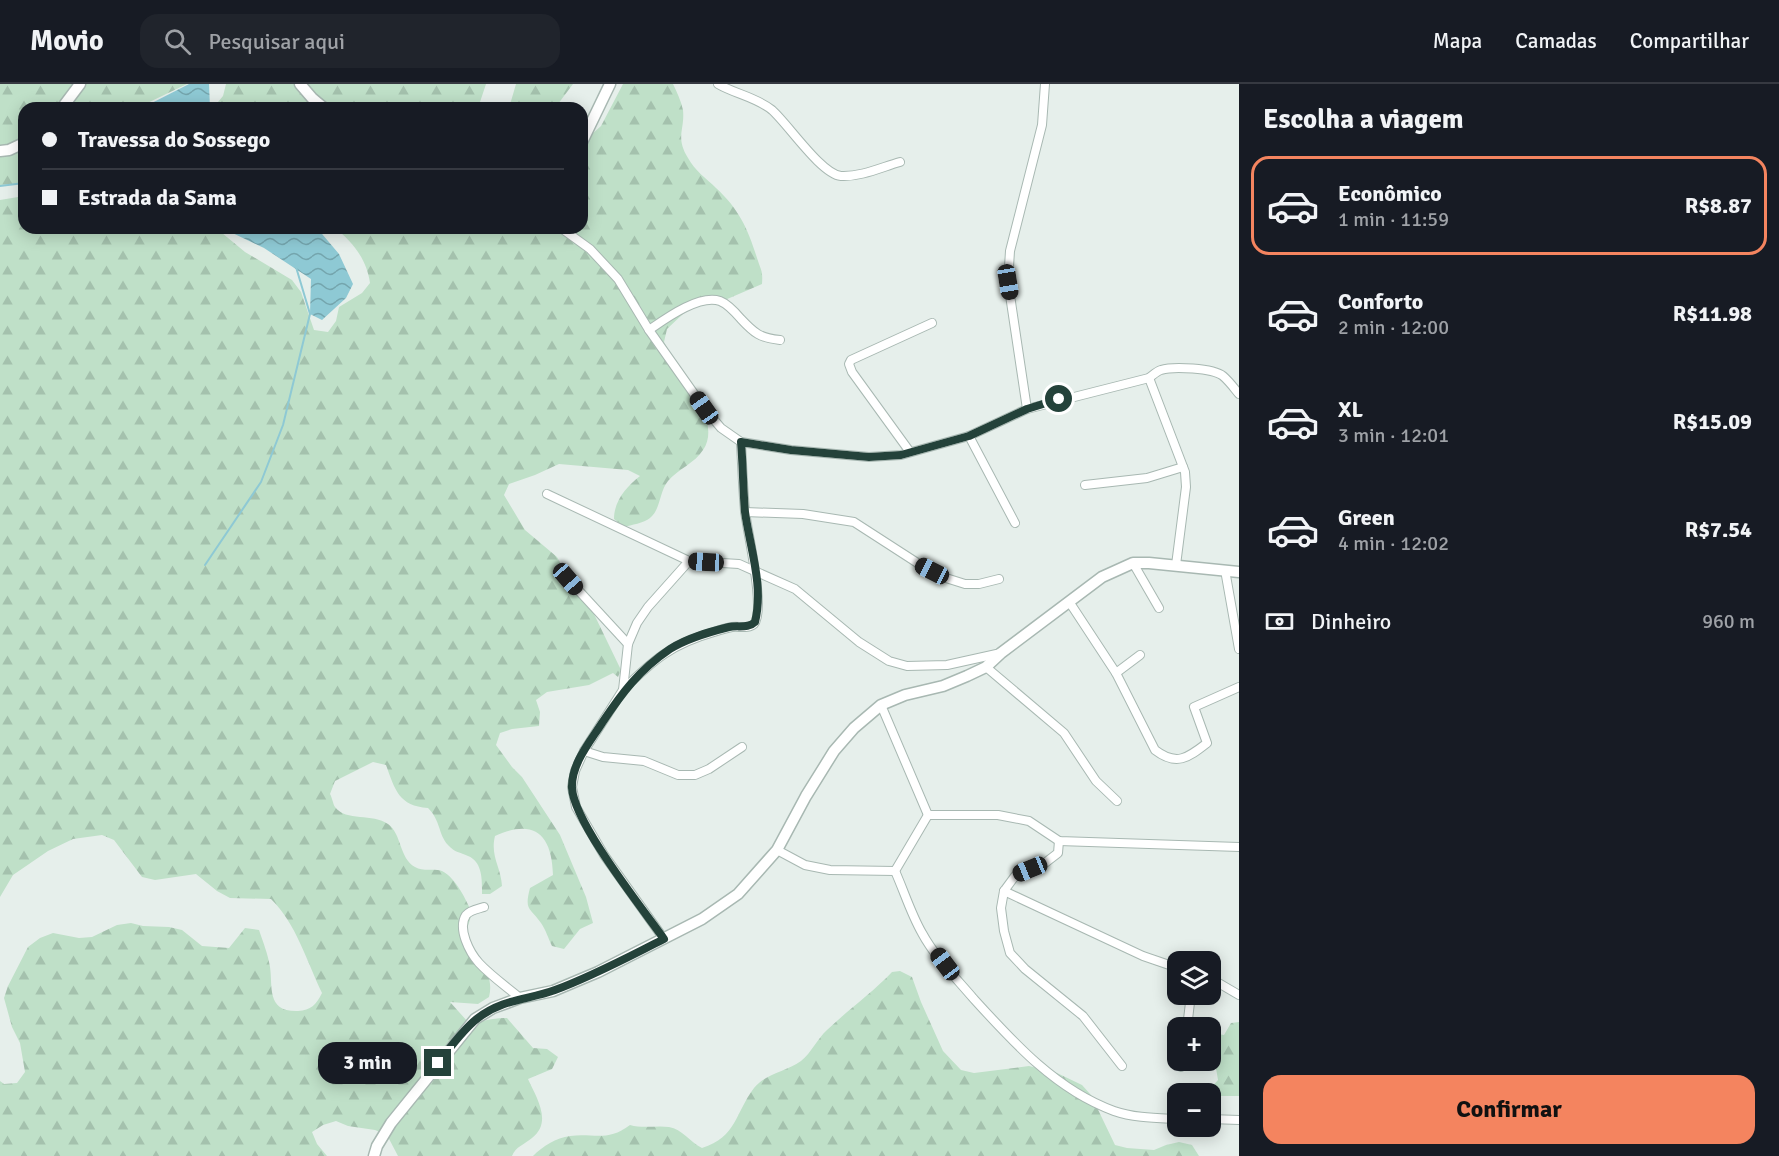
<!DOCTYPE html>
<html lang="pt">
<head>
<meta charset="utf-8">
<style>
  :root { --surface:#171b24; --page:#20242c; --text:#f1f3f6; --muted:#9ea1a6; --line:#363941; --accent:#f4845f }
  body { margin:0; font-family:Signika,sans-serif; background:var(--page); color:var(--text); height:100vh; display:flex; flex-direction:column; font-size:22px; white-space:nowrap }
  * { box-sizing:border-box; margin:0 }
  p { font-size:20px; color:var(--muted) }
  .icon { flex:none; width:33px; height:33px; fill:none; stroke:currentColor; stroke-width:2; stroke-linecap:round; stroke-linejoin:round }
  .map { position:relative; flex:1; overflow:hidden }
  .sheet { display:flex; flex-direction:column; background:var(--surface); width:540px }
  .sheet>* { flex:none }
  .guide { position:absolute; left:18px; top:18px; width:570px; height:132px; border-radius:18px; box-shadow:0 3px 15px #0003; display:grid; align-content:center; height:132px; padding:0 24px; background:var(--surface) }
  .fabs { position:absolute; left:1167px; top:867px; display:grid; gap:12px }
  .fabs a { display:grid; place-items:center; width:54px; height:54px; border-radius:12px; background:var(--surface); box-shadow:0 3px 15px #0003; font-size:30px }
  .end { position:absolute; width:27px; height:27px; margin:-14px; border:8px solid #24423a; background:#fff; box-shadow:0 0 0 3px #fff }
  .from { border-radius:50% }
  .bubble { position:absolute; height:42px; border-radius:18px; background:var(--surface); box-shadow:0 3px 15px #0003; font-size:20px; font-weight:700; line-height:42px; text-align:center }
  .car { position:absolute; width:18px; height:36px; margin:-18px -9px; border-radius:8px; box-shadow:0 0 4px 2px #0007; background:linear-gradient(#222 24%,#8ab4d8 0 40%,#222 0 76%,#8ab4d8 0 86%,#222 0) }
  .guide b { display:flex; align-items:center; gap:21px; height:57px; font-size:22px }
  .guide b+b { border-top:2px solid var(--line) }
  .guide i { width:15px; height:15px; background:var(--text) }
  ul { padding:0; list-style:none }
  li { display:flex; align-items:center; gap:18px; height:99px; margin:0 12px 9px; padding:0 12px; border:3px solid transparent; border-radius:18px }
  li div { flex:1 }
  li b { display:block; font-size:22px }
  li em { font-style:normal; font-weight:700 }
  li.selected { border-color:var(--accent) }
  li>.icon { width:54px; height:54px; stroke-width:1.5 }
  h2 { padding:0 24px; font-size:27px; line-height:72px }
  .pay { display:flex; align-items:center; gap:15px; height:66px; padding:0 24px; font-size:22px }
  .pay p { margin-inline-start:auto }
  .button { display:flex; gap:12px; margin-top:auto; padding:12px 24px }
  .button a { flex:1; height:69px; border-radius:18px; background:var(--accent); color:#111; font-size:24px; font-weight:700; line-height:69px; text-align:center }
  header { display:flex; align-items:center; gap:36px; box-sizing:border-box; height:84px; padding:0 30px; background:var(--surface); border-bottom:2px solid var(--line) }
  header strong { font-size:28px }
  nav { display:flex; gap:33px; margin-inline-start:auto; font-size:21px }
  .search { width:420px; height:54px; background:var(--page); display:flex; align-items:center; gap:15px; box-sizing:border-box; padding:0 21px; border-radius:18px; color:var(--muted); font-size:22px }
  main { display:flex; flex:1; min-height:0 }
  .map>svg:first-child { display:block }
</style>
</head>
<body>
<header>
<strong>Movio</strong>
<div class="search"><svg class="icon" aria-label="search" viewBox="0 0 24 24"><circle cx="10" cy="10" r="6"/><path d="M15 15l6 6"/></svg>Pesquisar aqui</div>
<nav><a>Mapa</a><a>Camadas</a><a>Compartilhar</a></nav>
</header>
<main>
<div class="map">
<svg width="1239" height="1072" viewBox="0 0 1239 1072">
  <defs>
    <pattern id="forest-firs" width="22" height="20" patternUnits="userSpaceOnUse" patternTransform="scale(1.5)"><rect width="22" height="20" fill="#bfe0c8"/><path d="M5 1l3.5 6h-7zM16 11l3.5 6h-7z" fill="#a4c1ad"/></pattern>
    <pattern id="water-waves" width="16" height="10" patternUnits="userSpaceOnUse" patternTransform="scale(1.5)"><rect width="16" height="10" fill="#8ec9d4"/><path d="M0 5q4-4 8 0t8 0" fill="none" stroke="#74a5ad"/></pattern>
  </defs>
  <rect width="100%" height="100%" fill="#e6efeb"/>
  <g fill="url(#forest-firs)">
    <path d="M 0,0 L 187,0 L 137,24 L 24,24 L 24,100 L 0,101 Z"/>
    <path d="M 226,0 L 486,0 L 478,24 L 213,24 L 223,12 Z"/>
    <path d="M 516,0 L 573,0 L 555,24 L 509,24 Z"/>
    <path d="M 623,0 L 673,0 C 677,8 681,17 683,26 C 685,46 675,53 688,74 C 695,87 706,94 716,104 C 739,125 748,145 757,174 C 761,187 763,186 762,200 L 725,216 L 710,215 L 686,227 L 667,245 L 664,258 C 677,285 724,336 703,366 C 695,379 678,385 668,397 C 659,408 661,425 650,434 C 644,439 631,441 624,443 L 614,435 C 614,417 626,403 640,392 L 628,386 L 559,380 L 535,391 L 509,400 L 504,411 L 525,446 L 557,473 L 570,496 L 574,509 L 585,517 L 593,528 L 621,586 L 618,593 L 613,589 L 589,601 L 547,608 L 536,616 L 540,628 L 539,642 L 512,645 L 500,649 L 496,661 L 512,683 L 522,693 L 560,751 L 586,813 L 593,839 L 580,845 L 564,865 L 552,862 C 548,854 546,846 541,839 C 530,823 524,827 530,804 L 553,791 C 552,750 534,734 495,752 C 490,772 501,783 502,802 L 490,810 L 482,810 C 482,797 483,778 468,772 C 460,768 455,769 448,761 C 438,750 441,737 428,724 C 399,722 395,706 386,681 L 373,678 L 335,697 L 330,710 C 332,713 333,720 335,723 C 346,738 373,729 388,740 C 402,750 399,774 415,783 C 423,788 434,784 442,787 C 456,794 466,816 472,829 L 464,855 C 478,872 495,890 489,913 L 478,920 L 450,918 L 468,938 C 482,939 492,933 507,934 L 533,964 L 547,965 L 558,973 L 552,985 L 528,995 C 536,1013 553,1038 532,1054 C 524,1061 516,1062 512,1072 L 398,1072 L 387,1051 L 375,1046 L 348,1042 L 336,1037 L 323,1041 L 312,1048 L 317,1060 L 327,1072 L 0,1072 L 0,997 L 4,1000 L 17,999 L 25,988 L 20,959 L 12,943 L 4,914 L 8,902 L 28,863 L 40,854 L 53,849 L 79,854 L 92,853 L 117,841 L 131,839 L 143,842 L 169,843 L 182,846 L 202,862 L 229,864 L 245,844 L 259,846 C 263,858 268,870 270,883 C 273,903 266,928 298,927 C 311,926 316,921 322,909 C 307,878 296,839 271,815 L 230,814 L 217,807 L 196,790 L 155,796 L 142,793 L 114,756 L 102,751 L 73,755 L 48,767 L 13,791 L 0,813 L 0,116 L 24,112 L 24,144 L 216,144 L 245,168 L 292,196 L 301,208 L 314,246 L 328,248 L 336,237 L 339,223 L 362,209 L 370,199 C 367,176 353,158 335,144 L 582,144 L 582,59 L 601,42 Z"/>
    <path d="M 900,887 L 912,893 L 921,918 L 943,967 L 961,986 L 974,989 L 1029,982 L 1057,989 L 1082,1001 L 1091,1011 L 1115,1061 L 1127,1064 L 1154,1066 L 1166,1061 L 1179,1058 L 1192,1061 L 1199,1072 L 533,1072 C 543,1062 556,1054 570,1052 C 594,1049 608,1058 630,1041 C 644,1045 656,1041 669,1043 C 682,1045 690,1058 702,1064 C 737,1053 735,1029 754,1004 C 766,989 786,988 801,977 C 812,968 817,955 827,946 C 848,926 872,909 892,888 Z"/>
    <path d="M 1239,938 L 1239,1012 L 1211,1012 L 1209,1006 L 1218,996 L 1216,984 L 1211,971 L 1211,949 L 1224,951 L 1231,939 Z"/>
  </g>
  <g fill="url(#water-waves)">
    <path d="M 189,0 L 209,0 L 210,24 L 142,24 Z"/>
    <path d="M 222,144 L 317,144 L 339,170 L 353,200 L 346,214 L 322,236 L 310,230 L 311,195 L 264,164 Z"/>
  </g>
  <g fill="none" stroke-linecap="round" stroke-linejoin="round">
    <g stroke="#8ec9d4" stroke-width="2">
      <path d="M 0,102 L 24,99"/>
      <path d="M 205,481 L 261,398 L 283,341 L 310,230 L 296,183"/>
    </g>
    <g stroke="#a8b8b2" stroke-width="10">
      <g id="minor">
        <path d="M 718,0 C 735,10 756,13 772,26 C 788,40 821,90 841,92 C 861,93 882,83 900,78"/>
        <path d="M 561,144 L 590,165 L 618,195 L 649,246 L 704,324 L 721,344 L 741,358 L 791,366 L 869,373 L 901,371 L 969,352 L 1027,325 L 1149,294 C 1153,291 1157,287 1161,286 C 1173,282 1213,284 1223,292 C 1229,297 1234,304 1239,310"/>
        <path d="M 649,246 C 665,235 699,210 720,217 C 728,220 735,228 741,235 C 754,249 760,254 780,256"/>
        <path d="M 1149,294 L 1185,388 L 1186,403 L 1176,481"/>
        <path d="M 1027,325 L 1008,198 L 1010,167 L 1042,41 L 1045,0"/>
        <path d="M 969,352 L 1015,439"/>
        <path d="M 910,368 L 852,288 L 849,280 L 851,276 L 932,239"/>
        <path d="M 1085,401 L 1147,394 L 1183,383"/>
        <path d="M 547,410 L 689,477"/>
        <path d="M 745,428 L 803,430 L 854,438 L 919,480 L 946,494 L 965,500 L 979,500 L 999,495"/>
        <path d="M 1133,479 L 1159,524"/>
        <path d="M 1225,486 L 1239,565"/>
        <path d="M 568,495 L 628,560"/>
        <path d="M 1070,519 L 1116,589 L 1155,666 C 1177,683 1189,673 1207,659 L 1194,623 L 1239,603"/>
        <path d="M 986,583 L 1064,649 L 1096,697 L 1117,717"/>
        <path d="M 1116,589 L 1140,571"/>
        <path d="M 623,606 C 654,575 672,560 714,548 C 720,546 726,544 732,543 C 738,542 749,545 754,540 C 766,526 747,447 745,427 C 743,404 742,381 741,358"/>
        <path d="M 881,621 L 928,731"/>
        <path d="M 584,667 L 603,673 L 644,677 L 678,691 L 695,691 L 709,685 L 742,663"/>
        <path d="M 928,731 L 998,731 L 1029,737 L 1059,757 L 1239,763"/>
        <path d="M 1059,757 L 1058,769 L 1045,779 L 1015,792 L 1004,807 L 1001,824 L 1004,847 L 1010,869 L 1025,885 L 1083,932 L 1122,982"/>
        <path d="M 777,766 L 805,781 L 830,786 L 895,787 L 928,731"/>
        <path d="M 895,787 C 904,807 911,830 922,849 C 935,873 956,894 973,914 C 1013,958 1056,1006 1114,1027 C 1134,1034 1156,1034 1178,1035"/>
        <path d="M 1004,807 L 1143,872 L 1178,884"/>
        <path d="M 484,823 C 478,825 470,826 466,831 C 457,845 470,869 479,879 C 491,892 507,903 520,914"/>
        <path d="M 664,855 L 604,771 L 576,723 L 572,703 L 575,687 L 584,667 L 623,606 L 628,560 L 637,539 L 648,523 L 689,477 L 739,480 L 795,505 L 859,558 L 889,577 L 907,582 L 947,581 L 1001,569"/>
        <path d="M 1210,894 L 1239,911"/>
        <path d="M 1187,944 L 1191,910"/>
        <path d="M 1181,983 L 1182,976"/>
        <path d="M 1210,1035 L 1239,1036"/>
      </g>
    </g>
    <g stroke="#a8b8b2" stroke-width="13">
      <g id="tertiary">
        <path d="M 300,0 L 312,14 L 324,24"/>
        <path d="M 62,24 L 80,0"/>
        <path d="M 582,58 L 610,0"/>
        <path d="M 0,67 L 9,66 L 24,59"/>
        <path d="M 374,1072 L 377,1062 L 391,1039 L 475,935 L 493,924 L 520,914 L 553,907 L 598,888 L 702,835 L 738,810 L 777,766 L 806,712 L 834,667 L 854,644 L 881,621 L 905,611 L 943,602 L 967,592 L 986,583 L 1001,569 L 1102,493 L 1133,479 L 1149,479 L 1239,488"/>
      </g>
    </g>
    <use href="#minor" stroke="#fff" stroke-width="8"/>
    <use href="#tertiary" stroke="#fff" stroke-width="10"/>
  </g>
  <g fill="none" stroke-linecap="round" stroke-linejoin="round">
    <path stroke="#24423a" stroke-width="8" d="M 438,979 C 450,964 463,945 478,934 C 503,915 527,916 555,906 C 593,892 628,873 664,855 C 642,824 574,739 572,704 C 571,680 590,658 602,639 C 622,609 639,586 670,565 C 687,554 709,548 729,543 C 738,541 748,545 755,538 C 764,502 750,464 745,428 C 743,405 743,382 741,358 L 791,366 L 869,373 L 901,371 L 969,352 L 1027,325 L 1059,315"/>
  </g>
</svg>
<div class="fabs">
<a><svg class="icon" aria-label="layers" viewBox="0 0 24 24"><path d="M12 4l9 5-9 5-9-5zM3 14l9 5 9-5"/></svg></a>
<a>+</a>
<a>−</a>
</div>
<i class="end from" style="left:1059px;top:315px"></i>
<i class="end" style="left:438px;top:979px"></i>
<div class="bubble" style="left:318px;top:958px;width:99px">3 min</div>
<i class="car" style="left:1008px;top:198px;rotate:171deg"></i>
<i class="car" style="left:704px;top:324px;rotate:325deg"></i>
<i class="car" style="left:706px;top:478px;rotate:273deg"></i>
<i class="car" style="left:932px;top:487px;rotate:297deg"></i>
<i class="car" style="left:568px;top:495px;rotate:139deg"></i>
<i class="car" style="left:1030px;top:785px;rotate:248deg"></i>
<i class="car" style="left:945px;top:880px;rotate:323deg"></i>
<div class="guide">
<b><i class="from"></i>Travessa do Sossego</b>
<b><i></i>Estrada da Sama</b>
</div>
</div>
<section class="sheet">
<h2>Escolha a viagem</h2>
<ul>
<li class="selected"><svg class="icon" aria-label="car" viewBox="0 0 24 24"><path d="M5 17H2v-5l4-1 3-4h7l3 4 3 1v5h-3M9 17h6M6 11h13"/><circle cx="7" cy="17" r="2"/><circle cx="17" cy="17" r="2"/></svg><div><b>Econômico</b><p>1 min · 11:59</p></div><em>R$8.87</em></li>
<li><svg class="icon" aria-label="car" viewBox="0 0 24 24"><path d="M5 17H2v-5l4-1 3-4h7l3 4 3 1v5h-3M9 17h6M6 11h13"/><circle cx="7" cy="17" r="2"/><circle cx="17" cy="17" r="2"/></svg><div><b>Conforto</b><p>2 min · 12:00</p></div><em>R$11.98</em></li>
<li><svg class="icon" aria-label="car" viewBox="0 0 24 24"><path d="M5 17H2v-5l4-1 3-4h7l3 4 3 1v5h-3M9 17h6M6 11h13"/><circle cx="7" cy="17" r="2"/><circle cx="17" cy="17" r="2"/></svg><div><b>XL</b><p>3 min · 12:01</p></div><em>R$15.09</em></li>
<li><svg class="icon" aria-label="car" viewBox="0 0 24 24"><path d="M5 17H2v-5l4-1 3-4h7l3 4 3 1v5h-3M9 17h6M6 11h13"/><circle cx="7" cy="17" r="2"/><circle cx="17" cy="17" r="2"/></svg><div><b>Green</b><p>4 min · 12:02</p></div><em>R$7.54</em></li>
</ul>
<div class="pay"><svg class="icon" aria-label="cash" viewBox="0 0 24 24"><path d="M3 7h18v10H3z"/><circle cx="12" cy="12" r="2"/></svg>Dinheiro<p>960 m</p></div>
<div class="button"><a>Confirmar</a></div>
</section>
</main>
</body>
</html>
